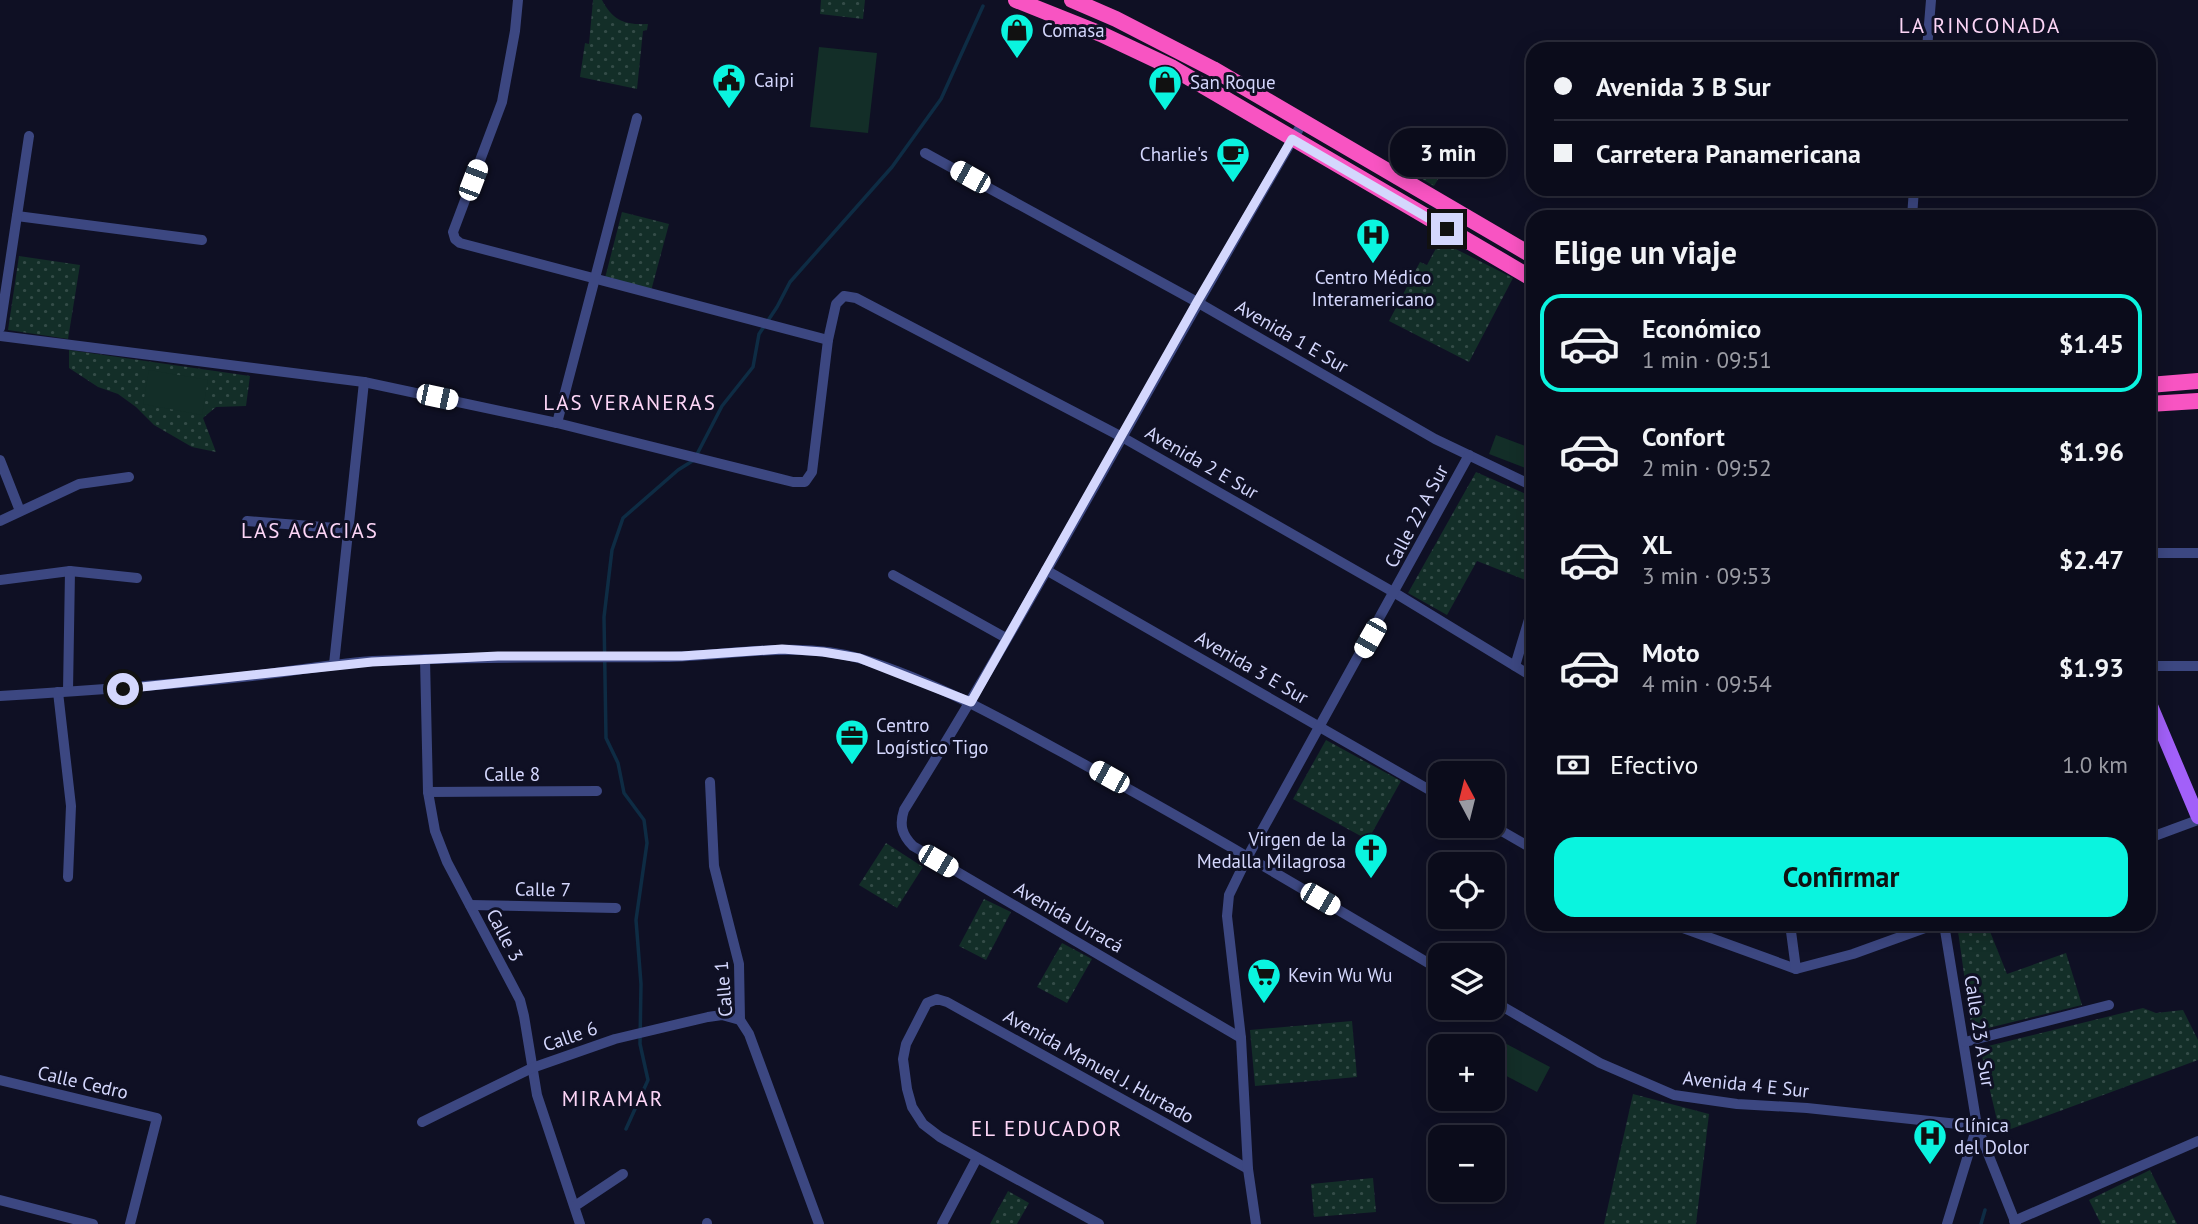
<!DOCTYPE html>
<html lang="es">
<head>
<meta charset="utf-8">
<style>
  :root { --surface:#0b0c1b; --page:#191a28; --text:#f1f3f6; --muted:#9a9ba3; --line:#2b2c3a; --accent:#0af4df }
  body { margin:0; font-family:"PT Sans",sans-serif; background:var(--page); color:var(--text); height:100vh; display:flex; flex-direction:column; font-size:26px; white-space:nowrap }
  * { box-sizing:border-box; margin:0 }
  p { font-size:23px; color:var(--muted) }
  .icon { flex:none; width:38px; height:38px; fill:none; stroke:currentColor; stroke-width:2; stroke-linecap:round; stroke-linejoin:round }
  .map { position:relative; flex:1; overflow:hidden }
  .details { position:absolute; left:1526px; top:210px; width:630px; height:721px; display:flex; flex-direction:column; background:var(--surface); border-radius:21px; box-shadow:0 4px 18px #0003,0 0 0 2px var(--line) }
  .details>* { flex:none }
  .top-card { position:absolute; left:1526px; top:42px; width:630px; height:154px; border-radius:21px; box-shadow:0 4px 18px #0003,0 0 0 2px var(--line); display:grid; align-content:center; height:154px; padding:0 28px; background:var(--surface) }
  .needle { width:46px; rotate:353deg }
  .tools { position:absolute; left:1428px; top:761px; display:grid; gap:14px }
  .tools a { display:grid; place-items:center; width:77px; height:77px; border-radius:14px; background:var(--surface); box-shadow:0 4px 18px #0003,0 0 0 2px var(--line); font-size:35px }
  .end { position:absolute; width:32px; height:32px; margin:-16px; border:9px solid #d4d7fd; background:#111; box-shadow:0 0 0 4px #111 }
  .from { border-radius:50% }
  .bubble { position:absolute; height:49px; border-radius:21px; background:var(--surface); box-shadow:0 4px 18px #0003,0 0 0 2px var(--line); font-size:23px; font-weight:800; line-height:49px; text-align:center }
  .car { position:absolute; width:21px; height:42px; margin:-21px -10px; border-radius:9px; box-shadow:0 0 5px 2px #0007; background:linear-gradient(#fff 24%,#345 0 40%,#fff 0 76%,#345 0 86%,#fff 0) }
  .top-card b { display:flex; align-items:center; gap:24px; height:66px; font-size:26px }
  .top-card b+b { border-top:2px solid var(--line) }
  .top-card i { width:18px; height:18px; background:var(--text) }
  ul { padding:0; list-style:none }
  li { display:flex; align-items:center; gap:21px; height:98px; margin:0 14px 10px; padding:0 14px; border:4px solid transparent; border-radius:21px }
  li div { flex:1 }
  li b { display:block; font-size:26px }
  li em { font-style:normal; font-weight:800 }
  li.active { border-color:var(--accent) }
  li>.icon { width:63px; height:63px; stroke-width:1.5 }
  h2 { padding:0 28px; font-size:32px; line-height:84px }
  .pay { display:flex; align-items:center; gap:18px; height:77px; padding:0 28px; font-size:26px }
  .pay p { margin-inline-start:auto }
  .cta { display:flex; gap:14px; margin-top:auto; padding:14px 28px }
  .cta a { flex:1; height:80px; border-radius:21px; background:var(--accent); color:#111; font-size:28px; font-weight:800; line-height:80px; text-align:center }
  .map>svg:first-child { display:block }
</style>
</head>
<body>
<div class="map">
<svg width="2198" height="1224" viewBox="0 0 2198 1224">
  <defs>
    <pattern id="grass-dots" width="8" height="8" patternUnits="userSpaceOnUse" patternTransform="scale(1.75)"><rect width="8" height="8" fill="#132e28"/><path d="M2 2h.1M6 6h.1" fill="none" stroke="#344c48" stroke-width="1.8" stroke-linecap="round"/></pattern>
  </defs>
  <rect width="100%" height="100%" fill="#0f1024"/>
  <g fill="url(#grass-dots)">
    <path d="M 593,0 L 602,0 C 613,21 625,25 648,24 L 647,30 L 643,31 L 637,89 L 580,77 L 585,43 L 589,44 Z"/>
    <path d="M 821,0 L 865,0 L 863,19 L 820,14 Z"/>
    <path d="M 1423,139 L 1452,156 L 1434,186 L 1405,169 Z"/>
    <path d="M 622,212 L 669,224 L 651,291 L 605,278 Z"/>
    <path d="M 1440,241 L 1513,278 L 1469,362 L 1389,321 L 1420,262 L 1427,265 Z"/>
    <path d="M 19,256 L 80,265 L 68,339 L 8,330 Z"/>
    <path d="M 69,350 L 250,376 L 246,406 L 216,407 L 203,418 L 216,452 L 192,447 L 154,425 L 136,407 L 118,394 L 98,387 L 69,368 Z"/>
    <path d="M 1476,472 L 1533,497 L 1533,559 L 1528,581 L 1477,561 L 1447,615 L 1408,593 Z"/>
    <path d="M 1326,740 L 1401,781 L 1368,840 L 1293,799 Z"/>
    <path d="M 886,843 L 923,867 L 897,908 L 859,885 Z"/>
    <path d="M 984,899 L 1011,912 L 986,960 L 959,946 Z"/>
    <path d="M 1973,924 L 1987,924 L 2007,974 L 2066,953 L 2082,1005 L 1972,1032 L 1958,931 Z"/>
    <path d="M 1062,943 L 1092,959 L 1067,1003 L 1037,987 Z"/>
    <path d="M 2143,1008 L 2156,1013 L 2183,1010 L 2198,1040 L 2198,1060 L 2000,1133 L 1980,1048 Z"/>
    <path d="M 1352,1021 L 1357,1077 L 1255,1086 L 1250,1030 Z"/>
    <path d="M 1633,1094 L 1709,1114 L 1696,1224 L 1604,1224 Z"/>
    <path d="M 2150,1170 L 2177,1224 L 2101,1224 L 2089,1200 Z"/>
    <path d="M 1373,1178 L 1376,1212 L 1314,1217 L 1311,1184 Z"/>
    <path d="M 1008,1191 L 1029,1203 L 1017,1224 L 990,1224 Z"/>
  </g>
  <g fill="#132e28">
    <path d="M 819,47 L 877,53 L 868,133 L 810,127 Z"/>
    <path d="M 149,370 L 208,380 L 202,415 L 143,404 Z"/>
    <path d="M 1496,435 L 1533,449 L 1533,471 L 1489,454 Z"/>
    <path d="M 1499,1040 L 1550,1067 L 1537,1092 L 1493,1069 L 1493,1051 Z"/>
  </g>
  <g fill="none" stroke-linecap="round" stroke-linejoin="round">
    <g stroke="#0e2c44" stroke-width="3.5">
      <path d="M 626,1129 L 648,1080 L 640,1044 L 641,984 L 636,920 L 647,843 L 644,820 L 624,793 L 618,763 L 606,738 L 604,617 L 612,550 L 623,518 L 678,470 L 694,460 L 722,406 L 753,367 L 759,334 L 777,307 L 790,282 L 892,167 L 941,99 L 983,6"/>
      <path d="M 1981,1224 L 1985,1210"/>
    </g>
    <g stroke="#3c4781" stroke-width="10">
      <path d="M 518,0 L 515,31 L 502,102 L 453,232 L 455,239 L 460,243 L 828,340"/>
      <path d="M 1927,49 L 1931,0"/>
      <path d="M 925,153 L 1197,302 L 1435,439 L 1533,486"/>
      <path d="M 17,216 L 202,240"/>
      <path d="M 1912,217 L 1914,189"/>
      <path d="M 0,328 L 29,136"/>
      <path d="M 0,336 L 364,382 L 557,423 L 793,482 L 805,482 L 812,472 L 828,340 L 836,304 L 844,296 L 856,298 L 1122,437 L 1395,593 L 1533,677"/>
      <path d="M 557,423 L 637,118"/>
      <path d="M 0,460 L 20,511"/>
      <path d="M 0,521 L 79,484 L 129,477"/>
      <path d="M 247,521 L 348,529"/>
      <path d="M 2149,553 L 2198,553"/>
      <path d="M 1046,570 L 1440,796"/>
      <path d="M 893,575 L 1006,638"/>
      <path d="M 0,580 L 70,571 L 137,578"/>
      <path d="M 425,659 L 428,792 L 435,831 L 447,862 L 520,1000 L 524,1016 L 537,1095 L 580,1224"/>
      <path d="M 334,664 L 364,382"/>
      <path d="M 1515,666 L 1533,606"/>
      <path d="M 2149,666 L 2198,666"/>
      <path d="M 68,691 L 70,571"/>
      <path d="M 58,692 L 71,806 L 68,877"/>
      <path d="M 0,696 C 84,691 168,685 252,676 C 292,671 332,664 373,661 C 470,656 567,658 664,657 C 729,656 798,640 862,659 C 937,682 1007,722 1076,760 C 1199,827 1320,899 1440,970"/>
      <path d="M 710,782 L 714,866 L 739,964 L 740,1020 L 749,1034 L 819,1224"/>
      <path d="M 428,792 L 597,791"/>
      <path d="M 1493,826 L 1533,849"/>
      <path d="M 2149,838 L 2198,820"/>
      <path d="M 470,905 L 616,908"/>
      <path d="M 1672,924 L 1796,969 L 1853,954 L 1936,924"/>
      <path d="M 1790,924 L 1796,969"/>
      <path d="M 1944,924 L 1977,1126 L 1947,1224"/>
      <path d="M 1493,1001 L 1600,1063 L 1674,1095 L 1737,1104 L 1807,1108 L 1977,1126 L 2016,1224"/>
      <path d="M 1241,1038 L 913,846 C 902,835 899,825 904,810 C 1044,585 1168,350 1303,122"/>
      <path d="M 1965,1042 L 2109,1005"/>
      <path d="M 0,1080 L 157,1118 L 130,1224"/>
      <path d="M 422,1122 L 532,1068 L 615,1039 L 708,1017 L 722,1015 L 740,1020"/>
      <path d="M 0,1200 L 93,1224"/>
      <path d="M 575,1206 L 623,1174"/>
      <path d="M 2014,1221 L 2198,1141"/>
      <path d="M 707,1223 L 707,1224"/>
      <path d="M 942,1224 L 977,1158"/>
      <path d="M 1099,1224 L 940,1137 L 923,1124 L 912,1107 L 907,1089 L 903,1059 L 906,1044 L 927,1003 L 937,999 L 947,1002 L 1248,1169"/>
      <path d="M 1256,1224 L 1248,1169 L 1241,1038 L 1227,916 L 1229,895 L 1248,856 L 1469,455"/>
    </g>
    <path stroke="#a260f9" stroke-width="14" d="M 2149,701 L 2198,817"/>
    <g stroke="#f854c2" stroke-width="16">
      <path d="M 1016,0 L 1101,34 L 1171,67 L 1533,279"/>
      <path d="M 1072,0 L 1116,19 L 1213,69 L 1533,256"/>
      <path d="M 2149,385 L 2198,381"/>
      <path d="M 2149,404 L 2198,401"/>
    </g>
  </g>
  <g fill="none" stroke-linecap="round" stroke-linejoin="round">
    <path stroke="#d4d7fd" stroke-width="9" d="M 123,689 L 372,662 L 498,656 L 682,656 L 782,649 L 823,652 L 859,658 L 971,702 L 1197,302 L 1292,139 L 1447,229"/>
  </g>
  <defs>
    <g id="shop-pin" transform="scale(1.75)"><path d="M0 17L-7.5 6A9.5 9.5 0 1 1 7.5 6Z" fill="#0af4df" stroke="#0f1024"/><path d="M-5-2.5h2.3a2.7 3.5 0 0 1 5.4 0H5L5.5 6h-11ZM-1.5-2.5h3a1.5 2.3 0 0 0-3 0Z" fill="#111"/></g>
    <g id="civic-pin" transform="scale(1.75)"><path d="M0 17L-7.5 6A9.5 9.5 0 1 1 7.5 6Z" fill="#0af4df" stroke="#0f1024"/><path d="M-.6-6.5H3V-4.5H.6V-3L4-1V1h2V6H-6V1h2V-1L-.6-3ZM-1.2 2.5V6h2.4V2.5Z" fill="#111"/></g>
    <g id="cafe-pin" transform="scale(1.75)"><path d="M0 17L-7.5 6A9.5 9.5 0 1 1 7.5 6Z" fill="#0af4df" stroke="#0f1024"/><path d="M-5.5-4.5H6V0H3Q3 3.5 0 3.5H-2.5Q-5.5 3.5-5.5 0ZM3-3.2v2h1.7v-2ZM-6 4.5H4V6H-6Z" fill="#111"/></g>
    <g id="hospital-pin" transform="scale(1.75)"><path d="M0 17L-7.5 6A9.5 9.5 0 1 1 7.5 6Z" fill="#0af4df" stroke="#0f1024"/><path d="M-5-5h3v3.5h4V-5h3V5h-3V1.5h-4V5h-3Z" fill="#111"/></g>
    <g id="office-pin" transform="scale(1.75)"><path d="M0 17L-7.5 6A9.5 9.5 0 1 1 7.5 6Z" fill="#0af4df" stroke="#0f1024"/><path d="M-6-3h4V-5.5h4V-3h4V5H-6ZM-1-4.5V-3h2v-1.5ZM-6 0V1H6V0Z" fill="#111"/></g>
    <g id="church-pin" transform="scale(1.75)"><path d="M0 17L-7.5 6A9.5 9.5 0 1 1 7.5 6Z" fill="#0af4df" stroke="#0f1024"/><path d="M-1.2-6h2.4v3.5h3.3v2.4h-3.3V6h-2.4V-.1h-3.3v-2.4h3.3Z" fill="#111"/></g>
    <g id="supermarket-pin" transform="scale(1.75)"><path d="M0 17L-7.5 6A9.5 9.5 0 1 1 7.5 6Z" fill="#0af4df" stroke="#0f1024"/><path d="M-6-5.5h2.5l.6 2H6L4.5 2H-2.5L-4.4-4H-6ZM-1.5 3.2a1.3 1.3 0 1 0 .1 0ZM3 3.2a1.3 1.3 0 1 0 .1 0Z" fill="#111"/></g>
  </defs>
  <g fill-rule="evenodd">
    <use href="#shop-pin" x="1017" y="30"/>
    <use href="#civic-pin" x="729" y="80"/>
    <use href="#shop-pin" x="1165" y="82"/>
    <use href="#cafe-pin" x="1233" y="154"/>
    <use href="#hospital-pin" x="1373" y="235"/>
    <use href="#office-pin" x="852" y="736"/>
    <use href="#church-pin" x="1371" y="850"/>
    <use href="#supermarket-pin" x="1264" y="975"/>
    <use href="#hospital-pin" x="1930" y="1136"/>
  </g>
  <g text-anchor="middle" stroke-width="6" stroke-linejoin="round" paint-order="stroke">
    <g font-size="19" fill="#d4d7fd" stroke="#0f1024" text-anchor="start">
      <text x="1042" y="37">Comasa</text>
      <text x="754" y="87">Caipi</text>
      <text x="1190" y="89">San Roque</text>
      <text x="1208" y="161" text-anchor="end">Charlie's</text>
      <text x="1373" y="284" text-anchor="middle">Centro Médico<tspan x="1373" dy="22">Interamericano</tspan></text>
      <text x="876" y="732">Centro<tspan x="876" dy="22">Logístico Tigo</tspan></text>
      <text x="1346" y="846" text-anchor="end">Virgen de la<tspan x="1346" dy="22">Medalla Milagrosa</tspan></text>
      <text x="1288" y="982">Kevin Wu Wu</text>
      <text x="1954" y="1132">Clínica<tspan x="1954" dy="22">del Dolor</tspan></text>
    </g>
    <g font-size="19" fill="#d4d7fd" stroke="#0f1024">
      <text transform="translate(1292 336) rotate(30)" y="7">Avenida 1 E Sur</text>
      <text transform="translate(1202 462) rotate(30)" y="7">Avenida 2 E Sur</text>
      <text transform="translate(1416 516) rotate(-62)" y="7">Calle 22 A Sur</text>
      <text transform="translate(1252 667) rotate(30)" y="7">Avenida 3 E Sur</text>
      <text x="512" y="781">Calle 8</text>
      <text transform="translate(543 889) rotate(1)" y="7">Calle 7</text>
      <text transform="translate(1069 917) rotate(30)" y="7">Avenida Urracá</text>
      <text transform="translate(505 935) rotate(62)" y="7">Calle 3</text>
      <text transform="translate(723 989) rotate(-95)" y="7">Calle 1</text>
      <text transform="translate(1980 1031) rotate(81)" y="7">Calle 23 A Sur</text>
      <text transform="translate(570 1036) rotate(-19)" y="7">Calle 6</text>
      <text transform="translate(1099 1066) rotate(29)" y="7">Avenida Manuel J. Hurtado</text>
      <text transform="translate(83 1082) rotate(13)" y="7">Calle Cedro</text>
      <text transform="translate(1746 1084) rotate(6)" y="7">Avenida 4 E Sur</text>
    </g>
    <g font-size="21" letter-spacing="2" fill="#fdd6f7" stroke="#0f1024">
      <text x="1980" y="33">LA RINCONADA</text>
      <text x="630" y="410">LAS VERANERAS</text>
      <text x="310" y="538">LAS ACACIAS</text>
      <text x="613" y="1106">MIRAMAR</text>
      <text x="1047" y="1136">EL EDUCADOR</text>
    </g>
  </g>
</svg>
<div class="tools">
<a><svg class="needle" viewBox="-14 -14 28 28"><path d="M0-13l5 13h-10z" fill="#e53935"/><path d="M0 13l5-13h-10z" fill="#9a9ba3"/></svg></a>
<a><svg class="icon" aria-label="locate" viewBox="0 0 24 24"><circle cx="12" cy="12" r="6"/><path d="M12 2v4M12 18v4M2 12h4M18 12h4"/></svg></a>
<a><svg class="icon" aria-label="layers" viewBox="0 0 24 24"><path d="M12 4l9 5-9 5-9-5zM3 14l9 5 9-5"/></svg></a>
<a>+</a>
<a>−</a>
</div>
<i class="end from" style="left:123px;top:689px"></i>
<i class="end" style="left:1447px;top:229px"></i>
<div class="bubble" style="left:1390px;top:128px;width:116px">3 min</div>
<i class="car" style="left:970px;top:177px;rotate:299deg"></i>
<i class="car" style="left:473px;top:180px;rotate:21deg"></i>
<i class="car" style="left:437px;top:397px;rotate:102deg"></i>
<i class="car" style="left:1370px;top:638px;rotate:210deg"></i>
<i class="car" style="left:1109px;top:777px;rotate:299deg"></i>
<i class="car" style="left:938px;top:861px;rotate:120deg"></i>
<i class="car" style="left:1320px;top:899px;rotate:120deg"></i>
<div class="top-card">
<b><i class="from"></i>Avenida 3 B Sur</b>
<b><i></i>Carretera Panamericana</b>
</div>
<section class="details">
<h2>Elige un viaje</h2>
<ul>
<li class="active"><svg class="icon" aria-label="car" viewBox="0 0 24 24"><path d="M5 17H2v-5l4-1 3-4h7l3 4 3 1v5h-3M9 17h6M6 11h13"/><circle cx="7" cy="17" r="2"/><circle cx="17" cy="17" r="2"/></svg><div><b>Económico</b><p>1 min · 09:51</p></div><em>$1.45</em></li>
<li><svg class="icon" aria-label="car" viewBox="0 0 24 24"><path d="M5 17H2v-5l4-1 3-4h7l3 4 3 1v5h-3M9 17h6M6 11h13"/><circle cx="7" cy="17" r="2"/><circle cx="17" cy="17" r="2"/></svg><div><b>Confort</b><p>2 min · 09:52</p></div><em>$1.96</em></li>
<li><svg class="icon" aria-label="car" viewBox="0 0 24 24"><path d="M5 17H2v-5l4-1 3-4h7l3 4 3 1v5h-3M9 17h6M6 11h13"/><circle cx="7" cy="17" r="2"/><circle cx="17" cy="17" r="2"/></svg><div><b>XL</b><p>3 min · 09:53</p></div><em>$2.47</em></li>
<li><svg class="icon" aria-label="car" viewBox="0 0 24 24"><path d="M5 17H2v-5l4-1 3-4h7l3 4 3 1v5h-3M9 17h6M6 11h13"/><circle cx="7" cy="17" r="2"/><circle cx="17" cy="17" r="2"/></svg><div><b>Moto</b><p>4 min · 09:54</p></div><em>$1.93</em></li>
</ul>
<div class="pay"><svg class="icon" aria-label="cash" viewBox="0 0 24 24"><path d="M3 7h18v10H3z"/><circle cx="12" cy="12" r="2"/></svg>Efectivo<p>1.0 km</p></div>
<div class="cta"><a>Confirmar</a></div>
</section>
</div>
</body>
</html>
